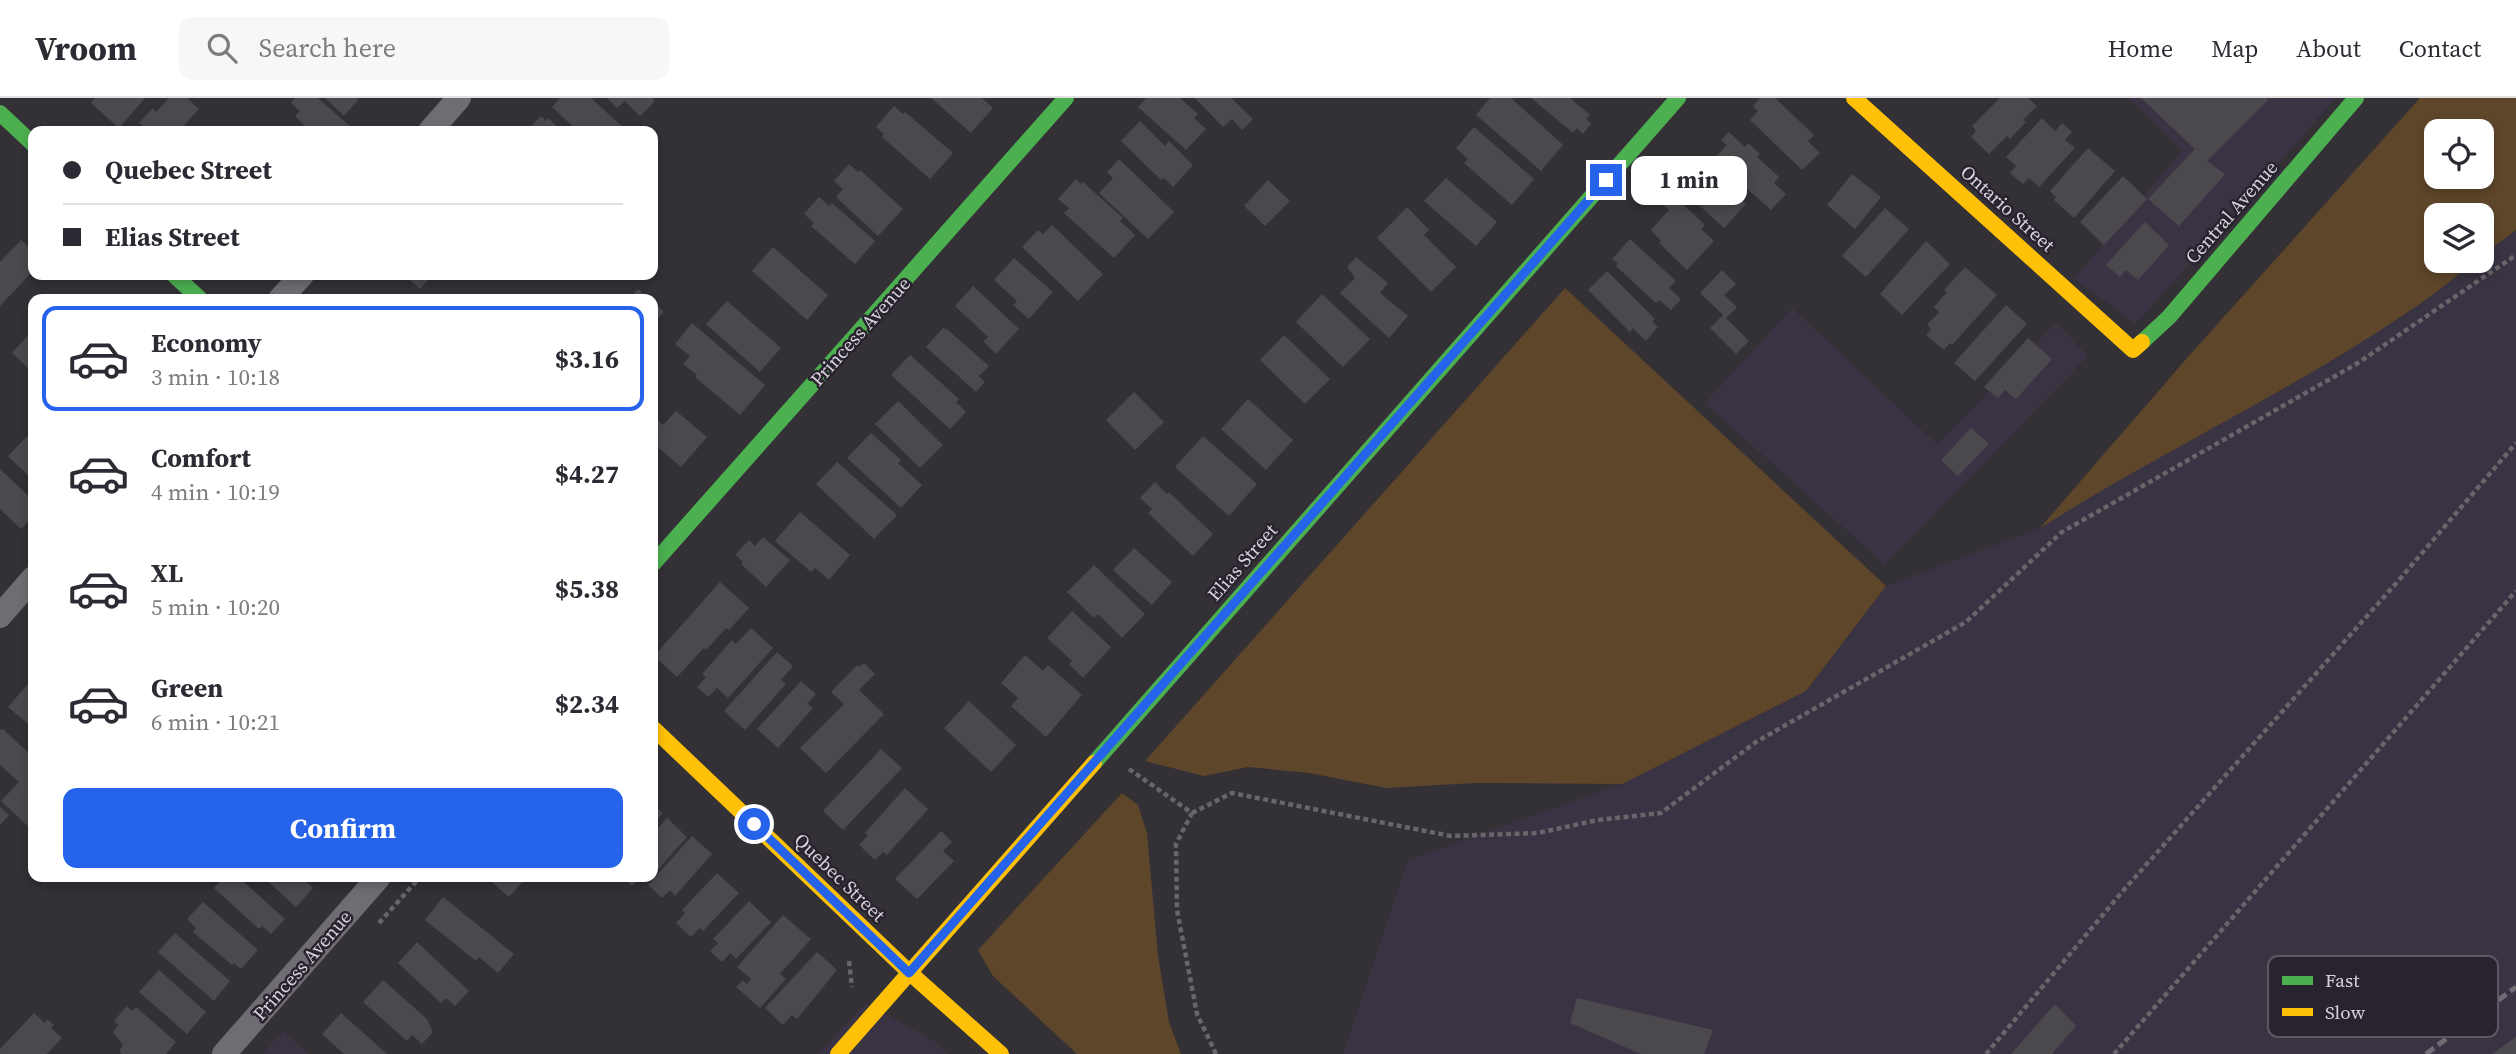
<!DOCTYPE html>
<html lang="en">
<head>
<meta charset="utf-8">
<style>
  :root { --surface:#fff; --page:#f7f7f7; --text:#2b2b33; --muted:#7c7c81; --line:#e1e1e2; --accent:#2563eb }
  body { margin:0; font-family:"Source Serif 4",serif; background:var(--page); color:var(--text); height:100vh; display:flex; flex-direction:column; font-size:26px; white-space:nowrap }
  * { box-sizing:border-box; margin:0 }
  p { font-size:23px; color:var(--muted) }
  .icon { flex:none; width:38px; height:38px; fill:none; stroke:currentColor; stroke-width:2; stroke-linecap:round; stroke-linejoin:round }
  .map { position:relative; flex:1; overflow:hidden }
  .sheet { position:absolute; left:28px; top:196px; width:630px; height:588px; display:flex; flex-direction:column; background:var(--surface); border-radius:14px; box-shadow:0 4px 10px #0003 }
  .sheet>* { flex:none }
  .banner { position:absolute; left:28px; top:28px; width:630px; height:154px; border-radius:14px; box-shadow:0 4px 10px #0003; display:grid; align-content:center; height:154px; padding:0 35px; background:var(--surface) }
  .buttons { position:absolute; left:2424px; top:21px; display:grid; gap:14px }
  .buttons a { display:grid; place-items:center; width:70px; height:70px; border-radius:14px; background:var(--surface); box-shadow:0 4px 10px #0003; font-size:35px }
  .end { position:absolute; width:32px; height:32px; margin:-16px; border:9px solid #2563eb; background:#fff; box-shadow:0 0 0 4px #fff }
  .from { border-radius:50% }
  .bubble { position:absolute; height:49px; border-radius:14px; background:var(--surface); box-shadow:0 4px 10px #0003; font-size:23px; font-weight:700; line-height:49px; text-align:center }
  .banner b { display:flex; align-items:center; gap:24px; height:66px; font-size:26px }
  .banner b+b { border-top:2px solid var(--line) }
  .banner i { width:18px; height:18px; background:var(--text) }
  ul { padding:12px 0 0; list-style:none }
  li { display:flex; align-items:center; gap:21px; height:105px; margin:0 14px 10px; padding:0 21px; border:4px solid transparent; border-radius:14px }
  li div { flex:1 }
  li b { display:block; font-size:26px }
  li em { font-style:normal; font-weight:700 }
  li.selected { border-color:var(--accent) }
  li>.icon { width:63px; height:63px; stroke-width:1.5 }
  .primary-button { display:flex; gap:14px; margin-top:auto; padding:14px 35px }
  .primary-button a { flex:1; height:80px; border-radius:14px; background:var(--accent); color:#fff; font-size:28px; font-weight:700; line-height:80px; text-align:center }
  header { display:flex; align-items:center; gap:42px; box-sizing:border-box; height:98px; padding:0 35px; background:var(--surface); border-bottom:2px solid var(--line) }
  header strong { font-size:33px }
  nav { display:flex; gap:38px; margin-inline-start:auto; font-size:24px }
  .search { width:490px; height:63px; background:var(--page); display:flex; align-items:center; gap:18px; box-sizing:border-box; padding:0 24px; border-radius:14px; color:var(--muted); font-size:26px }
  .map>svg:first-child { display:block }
</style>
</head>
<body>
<header>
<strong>Vroom</strong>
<div class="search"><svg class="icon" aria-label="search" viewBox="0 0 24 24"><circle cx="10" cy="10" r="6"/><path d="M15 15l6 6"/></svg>Search here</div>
<nav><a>Home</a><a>Map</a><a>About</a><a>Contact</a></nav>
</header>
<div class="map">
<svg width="2516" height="956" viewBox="0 0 2516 956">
  <rect width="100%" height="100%" fill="#333036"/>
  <g fill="#3a3343">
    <path d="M 2128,0 L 2336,0 L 2136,226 L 2074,181 L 2182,53 Z"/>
    <path d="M 2516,132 L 2516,956 L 1343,956 L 1408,762 L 1622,686 L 1806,593 L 1886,488 L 2040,430 L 2111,386 L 2282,292 L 2409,214 L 2476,163 L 2482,163 L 2482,158 Z"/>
    <path d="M 1792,210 L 1937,346 L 2056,225 L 2088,258 L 1885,467 L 1705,305 Z"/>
    <path d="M 865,905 L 933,942 L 947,956 L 819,956 Z"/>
    <path d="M 284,933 L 308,956 L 262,956 Z"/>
  </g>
  <g fill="#5e462a" fill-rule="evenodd">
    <path d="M 2420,0 L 2516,0 L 2516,132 L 2482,158 L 2482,117 L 2436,117 L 2436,163 L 2476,163 C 2453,180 2432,199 2408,214 C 2290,294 2161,354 2040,430 L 2187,260 ZM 2436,33 L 2482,33 L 2482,79 L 2436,79 Z"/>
    <path d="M 1565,190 L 1886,488 L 1806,593 L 1622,686 L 1475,685 L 1386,690 L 1309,675 L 1248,669 L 1204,678 L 1145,663 Z"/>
    <path d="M 1122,695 L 1138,707 L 1147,735 L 1158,858 L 1169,924 L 1181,956 L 1077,956 L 993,878 L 978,852 Z"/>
  </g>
  <g fill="#4b494e">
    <path d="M 95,0 L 145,0 L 119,30 L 91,5 Z"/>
    <path d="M 169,0 L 187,0 L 199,11 L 179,33 L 138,33 L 143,28 L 139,25 L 153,10 L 156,14 Z"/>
    <path d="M 295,0 L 318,0 L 355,33 L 302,33 L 306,29 L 295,18 L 300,13 L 291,5 Z"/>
    <path d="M 325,0 L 356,0 L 358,2 L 344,18 Z"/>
    <path d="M 560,0 L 591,0 L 627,33 L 578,33 L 552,9 Z"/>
    <path d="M 607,0 L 652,0 L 655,3 L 640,18 L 625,3 L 617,10 Z"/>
    <path d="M 931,0 L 982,0 L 993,10 L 971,35 Z"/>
    <path d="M 1146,0 L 1180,0 L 1198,16 L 1194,20 L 1206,31 L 1186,52 L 1138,9 Z"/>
    <path d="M 1195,0 L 1231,0 L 1253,21 L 1242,32 L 1232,21 L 1223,29 Z"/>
    <path d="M 1490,0 L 1511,0 L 1563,47 L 1541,73 L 1476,17 Z"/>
    <path d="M 1531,0 L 1570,0 L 1590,17 L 1586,21 L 1591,26 L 1583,36 L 1577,30 L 1573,35 Z"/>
    <path d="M 1760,0 L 1775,0 L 1814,37 L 1808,43 L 1820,55 L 1802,72 L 1750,22 L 1758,13 L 1753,8 Z"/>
    <path d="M 2000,0 L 2028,0 L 2037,8 L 2023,22 L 2026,24 L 2010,41 L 2007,38 L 1989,56 L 1971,39 L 1976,33 L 1972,28 Z"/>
    <path d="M 2141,0 L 2266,0 L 2268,2 L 2207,63 L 2225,76 L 2179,128 L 2148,101 L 2195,51 Z"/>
    <path d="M 894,8 L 903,16 L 905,14 L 953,55 L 930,81 L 882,39 L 884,36 L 876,29 Z"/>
    <path d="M 541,18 L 546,23 L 548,20 L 562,33 L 526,33 Z"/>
    <path d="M 2042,20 L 2055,33 L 2062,25 L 2072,34 L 2065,42 L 2075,50 L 2039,89 L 2029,80 L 2023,86 L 2010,75 L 2016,68 L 2006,59 Z"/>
    <path d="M 1140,23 L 1165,48 L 1169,43 L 1193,67 L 1173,89 L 1164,80 L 1161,82 L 1121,43 Z"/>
    <path d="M 1474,29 L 1534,81 L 1512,107 L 1464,65 L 1468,61 L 1456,50 Z"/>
    <path d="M 1729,34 L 1745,49 L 1748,45 L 1760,56 L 1757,59 L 1779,79 L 1774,85 L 1786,96 L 1771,112 L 1714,61 L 1727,47 L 1721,42 Z"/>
    <path d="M 2088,50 L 2115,73 L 2074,120 L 2054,102 L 2056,99 L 2050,93 Z"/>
    <path d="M 1119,61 L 1174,114 L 1148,141 L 1099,95 L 1113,80 L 1107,74 Z"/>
    <path d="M 849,66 L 858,74 L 860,72 L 903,111 L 878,138 L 836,99 L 843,91 L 834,83 Z"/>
    <path d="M 1700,68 L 1705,72 L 1707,70 L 1746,106 L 1724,130 L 1679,89 Z"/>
    <path d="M 1852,76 L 1881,99 L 1855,131 L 1827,107 Z"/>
    <path d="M 2123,78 L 2147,101 L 2104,147 L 2080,124 Z"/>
    <path d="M 1446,80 L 1497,124 L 1476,148 L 1424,103 Z"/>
    <path d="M 1076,81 L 1081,86 L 1083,84 L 1123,120 L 1120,123 L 1135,137 L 1114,160 L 1064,115 L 1069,110 L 1058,101 Z"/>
    <path d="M 1268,82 L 1290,103 L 1265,128 L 1244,108 Z"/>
    <path d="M 1673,97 L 1705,127 L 1701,131 L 1714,143 L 1687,172 L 1659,145 L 1661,143 L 1651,132 L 1669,112 L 1663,107 Z"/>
    <path d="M 819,99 L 829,108 L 832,105 L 875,143 L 855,166 L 811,128 L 814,125 L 804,116 Z"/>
    <path d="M 1407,109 L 1429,132 L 1424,137 L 1456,169 L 1431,194 L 1377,140 Z"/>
    <path d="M 1885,110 L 1909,131 L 1866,179 L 1842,158 Z"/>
    <path d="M 2145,124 L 2169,147 L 2138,182 L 2126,172 L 2120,179 L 2106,167 Z"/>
    <path d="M 1052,127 L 1103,176 L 1078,203 L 1022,149 L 1038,132 L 1043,136 Z"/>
    <path d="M 1630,141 L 1676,183 L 1669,190 L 1681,201 L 1671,212 L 1659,202 L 1656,205 L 1616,168 L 1618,166 L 1612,161 Z"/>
    <path d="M 21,142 L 33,153 L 33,173 L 0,208 L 0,164 Z"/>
    <path d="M 1926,143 L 1950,166 L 1902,217 L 1880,196 Z"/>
    <path d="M 773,149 L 828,197 L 807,222 L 752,173 Z"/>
    <path d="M 1356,159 L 1388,185 L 1380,195 L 1408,218 L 1389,240 L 1340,195 L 1355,180 L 1347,169 Z"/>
    <path d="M 1014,160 L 1053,194 L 1029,221 L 1013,207 L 1017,203 L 994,182 Z"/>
    <path d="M 1965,169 L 1997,197 L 1952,247 L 1950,245 L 1944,252 L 1926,237 L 1931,231 L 1927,227 L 1939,214 L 1934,209 L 1947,194 L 1944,192 Z"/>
    <path d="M 1722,172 L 1736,186 L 1724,197 L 1737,209 L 1726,220 L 1749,243 L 1736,256 L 1710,230 L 1723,217 L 1700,195 Z"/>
    <path d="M 1607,173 L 1655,221 L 1652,223 L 1658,229 L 1646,243 L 1633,230 L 1630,234 L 1588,192 Z"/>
    <path d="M 404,177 L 433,177 L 420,191 Z"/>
    <path d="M 973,188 L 1019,231 L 996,256 L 983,243 L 988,239 L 955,208 Z"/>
    <path d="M 638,191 L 650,201 L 629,201 Z"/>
    <path d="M 1322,196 L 1370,241 L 1343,269 L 1296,224 Z"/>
    <path d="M 727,203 L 781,250 L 760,274 L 706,226 Z"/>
    <path d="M 653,204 L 664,214 L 653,226 Z"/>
    <path d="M 2006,207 L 2027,226 L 1975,283 L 1954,265 Z"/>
    <path d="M 692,225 L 765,287 L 740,317 L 695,279 L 697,277 L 683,266 L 690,258 L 675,246 Z"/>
    <path d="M 943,230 L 948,232 L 989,268 L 979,278 L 985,284 L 976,294 L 926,249 Z"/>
    <path d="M 33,232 L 33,285 L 27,279 L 32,274 L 12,255 Z"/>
    <path d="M 1284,237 L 1330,281 L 1305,306 L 1260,262 Z"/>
    <path d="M 2028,240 L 2052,261 L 2016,301 L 2005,292 L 1998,300 L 1984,289 Z"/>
    <path d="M 910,257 L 959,301 L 956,304 L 966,314 L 950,331 L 891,277 Z"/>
    <path d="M 1134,294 L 1164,324 L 1135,352 L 1106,322 Z"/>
    <path d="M 1248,301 L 1293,342 L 1266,372 L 1221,331 Z"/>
    <path d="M 898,303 L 943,347 L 920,370 L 875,326 Z"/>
    <path d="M 676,313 L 707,339 L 681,369 L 653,345 L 653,318 L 663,327 Z"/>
    <path d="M 1971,330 L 1989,346 L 1958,378 L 1941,362 Z"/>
    <path d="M 33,332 L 33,382 L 8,358 Z"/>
    <path d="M 871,335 L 901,362 L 898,365 L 922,387 L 901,410 L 847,360 Z"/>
    <path d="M 1203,338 L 1257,386 L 1229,418 L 1175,369 Z"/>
    <path d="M 837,364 L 897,417 L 874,441 L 816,386 Z"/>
    <path d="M 0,371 L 33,402 L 33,419 L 21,431 L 0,411 Z"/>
    <path d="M 1155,384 L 1167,396 L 1169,394 L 1213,436 L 1193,458 L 1148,415 L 1152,411 L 1140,400 Z"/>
    <path d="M 800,414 L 850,457 L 829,482 L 815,470 L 811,474 L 775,443 Z"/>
    <path d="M 763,439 L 790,462 L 766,489 L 741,466 L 743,464 L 735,457 L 749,442 L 755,448 Z"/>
    <path d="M 1134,450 L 1172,484 L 1152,507 L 1113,472 Z"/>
    <path d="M 1094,467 L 1145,516 L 1122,540 L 1098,516 L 1094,520 L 1067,494 Z"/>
    <path d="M 720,484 L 749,510 L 729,532 L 726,530 L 706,552 L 704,550 L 677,579 L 654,558 Z"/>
    <path d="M 1072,513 L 1111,549 L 1083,580 L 1069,566 L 1072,563 L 1047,540 Z"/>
    <path d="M 751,530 L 773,550 L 728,600 L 717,590 L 708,599 L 697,589 L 706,579 L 702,576 L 732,542 L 736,546 Z"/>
    <path d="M 777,554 L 793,568 L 781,582 L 786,586 L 745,632 L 724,613 Z"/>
    <path d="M 1025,557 L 1043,573 L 1048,567 L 1082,597 L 1046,639 L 1011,608 L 1018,600 L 1001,585 Z"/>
    <path d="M 864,565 L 875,576 L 859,592 L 884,616 L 826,675 L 800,650 L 844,606 L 831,594 L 857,567 L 859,569 Z"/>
    <path d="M 33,580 L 33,630 L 8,609 Z"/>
    <path d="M 801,583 L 816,596 L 807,606 L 813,610 L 778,650 L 757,631 Z"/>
    <path d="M 969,603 L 1016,647 L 991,674 L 944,630 Z"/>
    <path d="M 3,631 L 33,659 L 33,733 L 1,703 L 19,684 L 0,667 L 0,632 Z"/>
    <path d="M 881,651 L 902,670 L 843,732 L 823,713 Z"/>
    <path d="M 905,690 L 928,711 L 887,757 L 883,754 L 875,762 L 859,747 L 868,737 L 865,735 Z"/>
    <path d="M 653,706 L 663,715 L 653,726 Z"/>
    <path d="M 0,709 L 9,717 L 0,727 Z"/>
    <path d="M 667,720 L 687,739 L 653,777 L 653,736 Z"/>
    <path d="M 941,733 L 952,744 L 943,753 L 954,763 L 917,801 L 895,781 Z"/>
    <path d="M 692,738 L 712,756 L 675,798 L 670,792 L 662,800 L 648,787 Z"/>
    <path d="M 717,775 L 739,795 L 703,833 L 700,830 L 691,839 L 676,825 L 685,815 L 682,812 Z"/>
    <path d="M 224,779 L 238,779 L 285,821 L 271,836 L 262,828 L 259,831 L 214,790 Z"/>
    <path d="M 263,779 L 301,779 L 313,790 L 296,809 Z"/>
    <path d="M 486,779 L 527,779 L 509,799 Z"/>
    <path d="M 621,779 L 640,779 L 632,788 Z"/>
    <path d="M 443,799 L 514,856 L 498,875 L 479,859 L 476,863 L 425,822 Z"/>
    <path d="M 749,803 L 771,824 L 736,861 L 730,855 L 722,864 L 710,853 L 718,845 L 713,841 Z"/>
    <path d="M 203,804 L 258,852 L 241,871 L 234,865 L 232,867 L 193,834 L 196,830 L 187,821 Z"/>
    <path d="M 783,817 L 811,841 L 780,876 L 786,881 L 760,910 L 736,889 L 743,882 L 747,886 L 751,881 L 737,869 Z"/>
    <path d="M 175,835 L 230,883 L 214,903 L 158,854 Z"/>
    <path d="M 417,844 L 469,893 L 455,908 L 446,900 L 441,905 L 398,865 Z"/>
    <path d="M 817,854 L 837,872 L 797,921 L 792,917 L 783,927 L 765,910 Z"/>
    <path d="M 159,872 L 206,914 L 187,936 L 139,894 Z"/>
    <path d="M 383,882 L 427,921 L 433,934 L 422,946 L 412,937 L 407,943 L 363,904 Z"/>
    <path d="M 1577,900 L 1713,932 L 1704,956 L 1641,956 L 1570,925 Z"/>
    <path d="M 2055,906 L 2076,928 L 2052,956 L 2011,956 Z"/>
    <path d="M 127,908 L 132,913 L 136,909 L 176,944 L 166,956 L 122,956 L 119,953 L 123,947 L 113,934 L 118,927 L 114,923 Z"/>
    <path d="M 34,915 L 45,925 L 47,921 L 54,927 L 51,930 L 62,940 L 47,956 L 0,956 L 0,951 Z"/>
    <path d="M 341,915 L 387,956 L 344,956 L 322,936 Z"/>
    <path d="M 2516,939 L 2516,956 L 2492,956 Z"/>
  </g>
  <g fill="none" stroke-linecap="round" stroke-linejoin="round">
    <g stroke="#67666a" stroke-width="4.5" stroke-dasharray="5 3.5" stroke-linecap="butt">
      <path d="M 1129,671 L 1192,715 L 1176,746 L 1177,812 L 1197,916 L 1216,956"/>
      <path d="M 1192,715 L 1232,695 L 1451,738 L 1538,735 L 1598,722 L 1661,715 L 1756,644 L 1966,524 L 2062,434 L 2358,265 L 2516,157"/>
      <path d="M 379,825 L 420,779"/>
      <path d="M 849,863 L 852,889"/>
      <path d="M 1986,956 L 2122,794 L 2399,482 L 2516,345"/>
      <path d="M 2114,956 L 2516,493"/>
    </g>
    <g stroke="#6f6c72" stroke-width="24">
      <path d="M 430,33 L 459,0"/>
      <path d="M 280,201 L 302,177"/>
      <path d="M 0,518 L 33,480"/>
      <path d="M 224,956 L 379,779"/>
    </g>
    <g stroke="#4caf50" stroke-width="16">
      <path d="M 0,15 L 33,46"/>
      <path d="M 174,177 L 200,201"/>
      <path d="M 2142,244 L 2169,219 L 2356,0"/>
      <path d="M 653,466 L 1066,0"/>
      <path d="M 1094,665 L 1678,0"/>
    </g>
    <g stroke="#ffc107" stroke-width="16">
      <path d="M 1854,0 L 2133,252 L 2142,244"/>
      <path d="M 653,630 L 910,875 L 1001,956"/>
      <path d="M 838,956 L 1094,665"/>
    </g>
    <path stroke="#6f6d72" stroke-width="5" stroke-dasharray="10 5" stroke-linecap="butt" d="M 2426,956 L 2516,889"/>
  </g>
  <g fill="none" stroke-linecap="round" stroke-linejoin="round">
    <path stroke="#2563eb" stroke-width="9" d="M 754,726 L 909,875 L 1606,82"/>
  </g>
  <g text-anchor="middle" stroke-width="5" stroke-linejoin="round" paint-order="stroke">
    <g font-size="19" fill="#d6d3da" stroke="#28232e">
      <text transform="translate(2008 110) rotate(42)" y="7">Ontario Street</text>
      <text transform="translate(2231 114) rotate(-49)" y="7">Central Avenue</text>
      <text transform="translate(860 233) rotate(-48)" y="7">Princess Avenue</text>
      <text transform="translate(1242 464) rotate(-49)" y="7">Elias Street</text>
      <text transform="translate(840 779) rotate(44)" y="7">Quebec Street</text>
      <text transform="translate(302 867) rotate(-49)" y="7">Princess Avenue</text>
    </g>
  </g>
  <rect x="2268" y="858" width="230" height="81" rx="10" fill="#28232e" stroke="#5c5862" stroke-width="2"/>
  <rect x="2282" y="878" width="31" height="9" fill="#4caf50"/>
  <rect x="2282" y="910" width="31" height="8" fill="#ffc107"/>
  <g font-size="19" fill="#d6d3da">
    <text x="2325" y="889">Fast</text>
    <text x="2325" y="921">Slow</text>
  </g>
</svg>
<div class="buttons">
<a><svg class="icon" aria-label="locate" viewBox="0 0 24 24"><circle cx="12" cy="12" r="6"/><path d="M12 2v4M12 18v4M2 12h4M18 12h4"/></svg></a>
<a><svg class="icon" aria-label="layers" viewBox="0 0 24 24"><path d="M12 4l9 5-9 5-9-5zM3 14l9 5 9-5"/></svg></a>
</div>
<i class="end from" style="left:754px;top:726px"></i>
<i class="end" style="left:1606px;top:82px"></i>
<div class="bubble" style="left:1631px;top:58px;width:116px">1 min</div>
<div class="banner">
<b><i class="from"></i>Quebec Street</b>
<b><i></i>Elias Street</b>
</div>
<section class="sheet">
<ul>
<li class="selected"><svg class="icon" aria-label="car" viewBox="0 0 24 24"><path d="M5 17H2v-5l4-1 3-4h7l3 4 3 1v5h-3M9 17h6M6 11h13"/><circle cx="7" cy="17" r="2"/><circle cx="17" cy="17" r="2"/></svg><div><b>Economy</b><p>3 min · 10:18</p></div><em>$3.16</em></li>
<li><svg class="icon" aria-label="car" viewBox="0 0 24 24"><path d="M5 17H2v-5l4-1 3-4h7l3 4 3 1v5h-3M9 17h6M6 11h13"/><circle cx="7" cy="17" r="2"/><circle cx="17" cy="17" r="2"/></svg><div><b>Comfort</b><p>4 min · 10:19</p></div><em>$4.27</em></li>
<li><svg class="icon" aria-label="car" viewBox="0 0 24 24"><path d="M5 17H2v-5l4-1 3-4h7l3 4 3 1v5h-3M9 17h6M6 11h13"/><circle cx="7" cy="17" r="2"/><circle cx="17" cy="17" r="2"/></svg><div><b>XL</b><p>5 min · 10:20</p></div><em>$5.38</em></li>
<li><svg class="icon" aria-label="car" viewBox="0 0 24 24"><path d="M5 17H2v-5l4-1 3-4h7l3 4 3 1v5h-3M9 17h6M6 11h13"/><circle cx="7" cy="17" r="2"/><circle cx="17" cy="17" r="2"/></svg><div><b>Green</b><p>6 min · 10:21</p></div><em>$2.34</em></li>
</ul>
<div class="primary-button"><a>Confirm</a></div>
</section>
</div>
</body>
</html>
